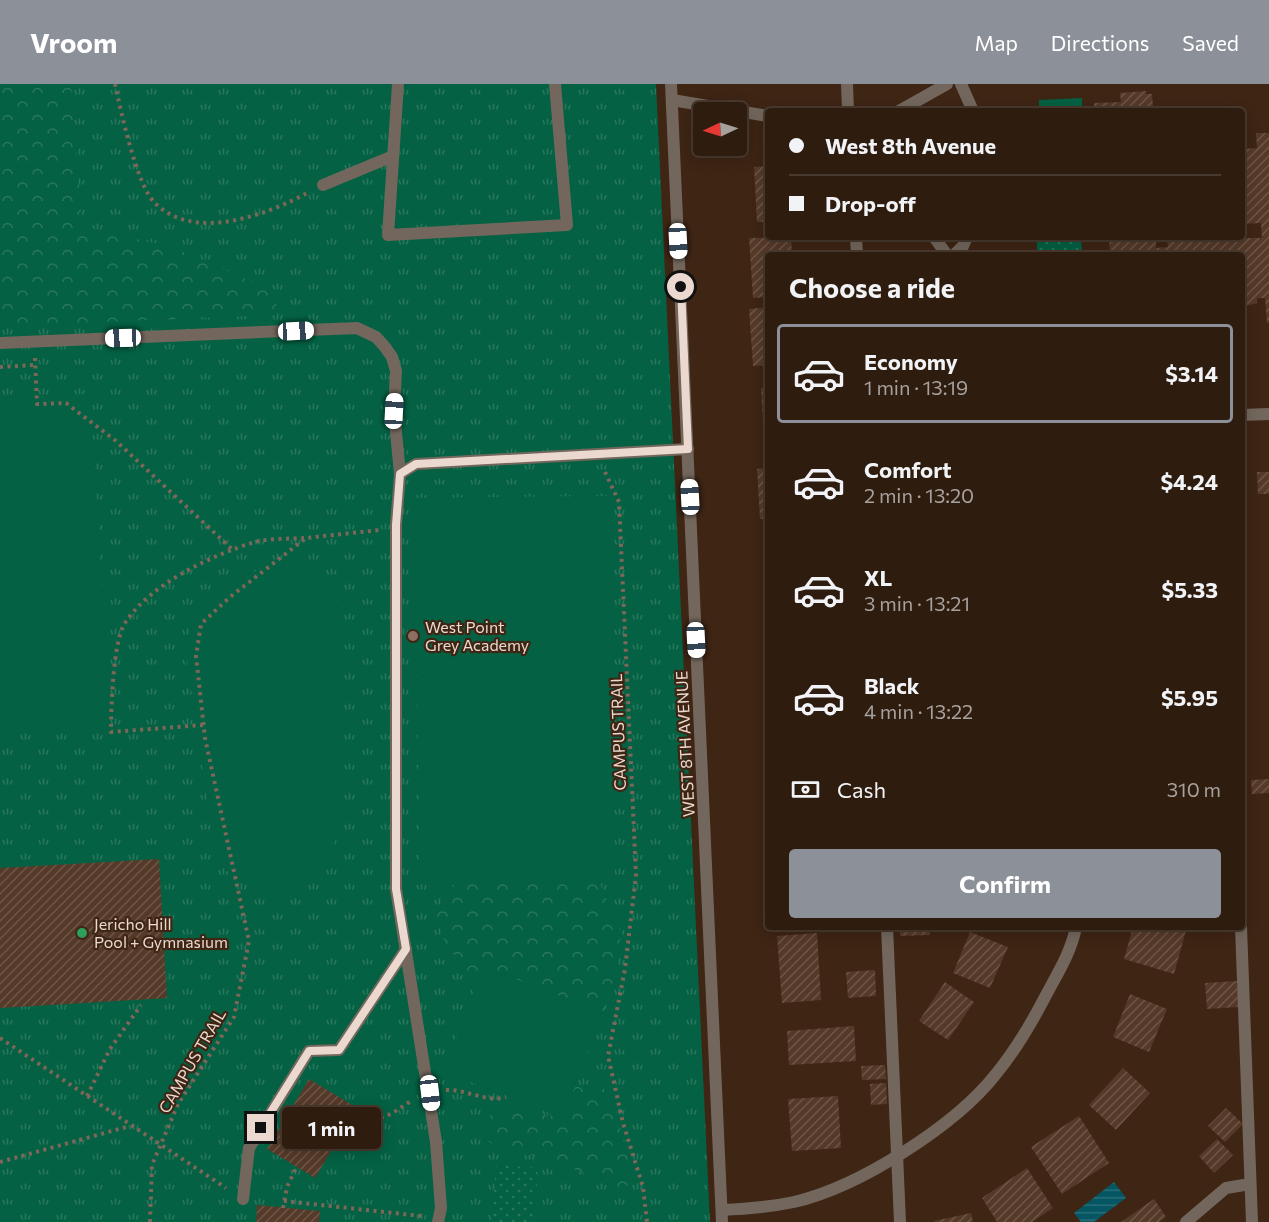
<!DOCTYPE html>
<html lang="en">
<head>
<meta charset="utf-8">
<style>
  :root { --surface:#2e1c0f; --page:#362518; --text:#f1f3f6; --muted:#a7a19e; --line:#493a2f; --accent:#8c9099 }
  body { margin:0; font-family:Commissioner,sans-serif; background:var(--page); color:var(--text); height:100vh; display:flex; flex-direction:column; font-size:22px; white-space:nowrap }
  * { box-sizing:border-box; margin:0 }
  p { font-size:20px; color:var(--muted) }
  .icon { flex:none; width:33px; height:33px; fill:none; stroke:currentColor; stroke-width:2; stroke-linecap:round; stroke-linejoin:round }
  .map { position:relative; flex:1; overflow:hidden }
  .drawer { position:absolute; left:765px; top:168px; width:480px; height:678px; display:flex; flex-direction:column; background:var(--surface); border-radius:6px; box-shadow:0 3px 15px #0003,0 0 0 2px var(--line) }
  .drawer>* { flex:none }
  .guide { position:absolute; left:765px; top:24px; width:480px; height:132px; border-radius:6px; box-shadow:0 3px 15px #0003,0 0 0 2px var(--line); display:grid; align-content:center; height:132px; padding:0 24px; background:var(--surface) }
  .needle { width:39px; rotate:266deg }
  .controls { position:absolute; left:693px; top:18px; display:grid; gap:12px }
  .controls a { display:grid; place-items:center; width:54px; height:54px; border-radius:6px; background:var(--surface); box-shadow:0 3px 15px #0003,0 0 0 2px var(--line); font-size:30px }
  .end { position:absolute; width:27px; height:27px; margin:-14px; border:8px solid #ebd9cf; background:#111; box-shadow:0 0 0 3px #111 }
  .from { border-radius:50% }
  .bubble { position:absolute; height:42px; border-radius:6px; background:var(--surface); box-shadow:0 3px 15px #0003,0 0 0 2px var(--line); font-size:20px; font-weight:700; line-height:42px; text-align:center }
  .car { position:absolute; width:18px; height:36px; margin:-18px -9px; border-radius:8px; box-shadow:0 0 4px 2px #0007; background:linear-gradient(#fff 24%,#345 0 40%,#fff 0 76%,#345 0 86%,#fff 0) }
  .guide b { display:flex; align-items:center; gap:21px; height:57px; font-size:22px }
  .guide b+b { border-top:2px solid var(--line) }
  .guide i { width:15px; height:15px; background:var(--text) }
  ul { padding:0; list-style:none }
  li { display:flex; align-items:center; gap:18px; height:99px; margin:0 12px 9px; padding:0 12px; border:3px solid transparent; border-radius:6px }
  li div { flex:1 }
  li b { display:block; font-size:22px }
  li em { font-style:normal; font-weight:700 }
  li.on { border-color:var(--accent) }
  li>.icon { width:54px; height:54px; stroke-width:1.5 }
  h2 { padding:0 24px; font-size:27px; line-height:72px }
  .pay { display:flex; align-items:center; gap:15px; height:66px; padding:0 24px; font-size:22px }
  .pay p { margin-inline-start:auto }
  .cta { display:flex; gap:12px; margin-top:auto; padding:12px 24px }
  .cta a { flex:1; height:69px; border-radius:6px; background:var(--accent); color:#fff; font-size:24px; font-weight:700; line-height:69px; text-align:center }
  header { display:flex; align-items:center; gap:36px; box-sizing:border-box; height:84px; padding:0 30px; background:var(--accent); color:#fff }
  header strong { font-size:28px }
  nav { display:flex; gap:33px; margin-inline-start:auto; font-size:21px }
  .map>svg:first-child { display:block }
</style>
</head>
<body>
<header>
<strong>Vroom</strong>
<nav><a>Map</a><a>Directions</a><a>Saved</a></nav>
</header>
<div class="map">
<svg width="1269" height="1138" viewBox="0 0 1269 1138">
  <defs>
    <pattern id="grass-tufts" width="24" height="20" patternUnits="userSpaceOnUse" patternTransform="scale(1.5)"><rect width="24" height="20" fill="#046143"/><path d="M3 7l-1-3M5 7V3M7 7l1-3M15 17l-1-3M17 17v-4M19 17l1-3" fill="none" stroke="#29775d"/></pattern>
    <pattern id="forest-crowns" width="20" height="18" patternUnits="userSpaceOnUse" patternTransform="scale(1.5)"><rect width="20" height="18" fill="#046143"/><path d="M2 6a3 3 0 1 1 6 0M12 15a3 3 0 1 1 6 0" fill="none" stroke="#29775d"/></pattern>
    <pattern id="park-dots" width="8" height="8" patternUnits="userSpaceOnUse" patternTransform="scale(1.5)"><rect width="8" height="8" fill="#046143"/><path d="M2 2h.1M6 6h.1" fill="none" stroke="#29775d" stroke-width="1.8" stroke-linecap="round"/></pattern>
    <pattern id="water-rules" width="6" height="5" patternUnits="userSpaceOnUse" patternTransform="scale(1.5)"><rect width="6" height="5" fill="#055663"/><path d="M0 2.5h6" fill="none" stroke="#2a6e78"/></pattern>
    <pattern id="building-hatch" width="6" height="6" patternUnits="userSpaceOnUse" patternTransform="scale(1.5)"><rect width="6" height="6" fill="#553a29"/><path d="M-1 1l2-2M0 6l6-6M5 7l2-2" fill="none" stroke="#6e5647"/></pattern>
  </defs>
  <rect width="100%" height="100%" fill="#3e2514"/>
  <path fill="url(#grass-tufts)" d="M 0,0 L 656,0 L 710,1138 L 0,1138 Z"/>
  <g fill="url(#forest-crowns)">
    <path d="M 0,0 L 71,0 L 82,142 L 175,164 L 276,208 L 277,231 L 0,242 Z"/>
    <path d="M 599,797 L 621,849 L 618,881 L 603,929 L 484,883 L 477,899 L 446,861 L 434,828 L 456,799 Z"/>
    <path d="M 599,999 L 613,1015 L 634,1099 L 618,1106 L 546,1072 L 507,1070 L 485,1055 L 485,1038 L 498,1022 L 562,1034 L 575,1003 Z"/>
  </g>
  <g fill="url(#park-dots)">
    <path d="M 1037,153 L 1081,153 L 1082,168 L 1037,170 Z"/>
    <path d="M 496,1081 L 538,1084 L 534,1138 L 492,1138 Z"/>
  </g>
  <g fill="#046143">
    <path d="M 1082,14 L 1082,27 L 1039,27 L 1039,16 Z"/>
    <path d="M 90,310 L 111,648 L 0,647 L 0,314 Z"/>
    <path d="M 609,412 L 615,797 L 420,800 L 414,414 Z"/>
    <path d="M 300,475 L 327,493 L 341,529 L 341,726 L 331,779 L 298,807 L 280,808 L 233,794 L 215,772 L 186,569 L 192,534 L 227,503 L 274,477 Z"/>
    <path d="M 483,883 L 603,929 L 562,1034 L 443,987 Z"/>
  </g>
  <path fill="url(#water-rules)" d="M 1114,1098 L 1126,1114 L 1094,1138 L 1081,1138 L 1074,1129 Z"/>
  <g fill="url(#building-hatch)">
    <path d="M 1146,7 L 1146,10 L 1152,10 L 1153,22 L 1147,22 L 1147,27 L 1094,27 L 1094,19 L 1121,18 L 1120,9 Z"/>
    <path d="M 1256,49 L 1269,49 L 1269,239 L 1267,239 L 1265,214 L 1257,214 L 1257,219 L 1242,223 L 1242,171 L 1110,171 L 1109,153 L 1156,153 L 1156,164 L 1168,163 L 1167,154 L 1262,154 L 1261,139 L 1242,140 L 1242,65 L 1257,64 Z"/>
    <path d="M 768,82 L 768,138 L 757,138 L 754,83 Z"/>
    <path d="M 791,153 L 792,171 L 768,171 L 768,213 L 753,214 L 749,154 Z"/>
    <path d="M 768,223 L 768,281 L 753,282 L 749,225 Z"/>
    <path d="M 761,304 L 768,304 L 768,351 L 764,351 Z"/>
    <path d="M 768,384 L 768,435 L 760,435 L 757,385 Z"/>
    <path d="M 1257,388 L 1269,388 L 1269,410 L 1258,410 Z"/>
    <path d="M 1269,695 L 1269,709 L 1252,710 L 1251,696 Z"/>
    <path d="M 159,775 L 167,914 L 0,924 L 0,784 Z"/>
    <path d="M 900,843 L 930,843 L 930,851 L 900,852 Z"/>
    <path d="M 1133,843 L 1187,843 L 1174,890 L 1124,875 Z"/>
    <path d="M 970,848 L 1008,863 L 990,904 L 953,889 Z"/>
    <path d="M 817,849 L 821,916 L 782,919 L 777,852 Z"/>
    <path d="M 875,886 L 876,912 L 848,914 L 846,888 Z"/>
    <path d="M 1237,897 L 1239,923 L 1207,925 L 1205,899 Z"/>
    <path d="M 945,898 L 974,918 L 948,956 L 919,937 Z"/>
    <path d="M 1130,910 L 1167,925 L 1149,968 L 1113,953 Z"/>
    <path d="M 854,942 L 856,977 L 789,981 L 787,947 Z"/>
    <path d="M 885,981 L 886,995 L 862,996 L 861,982 Z"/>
    <path d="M 1123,984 L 1150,1009 L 1116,1046 L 1089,1021 Z"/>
    <path d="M 309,995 L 357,1024 L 315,1094 L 267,1065 Z"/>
    <path d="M 886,999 L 887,1020 L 871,1021 L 870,1000 Z"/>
    <path d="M 838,1012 L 841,1064 L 792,1067 L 788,1015 Z"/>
    <path d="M 1226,1024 L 1243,1040 L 1225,1058 L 1208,1042 Z"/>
    <path d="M 1079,1032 L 1109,1079 L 1062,1110 L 1031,1063 Z"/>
    <path d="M 1217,1055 L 1233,1071 L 1214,1089 L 1199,1072 Z"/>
    <path d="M 1027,1084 L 1053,1124 L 1032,1138 L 997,1138 L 982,1114 Z"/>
    <path d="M 1154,1115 L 1166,1133 L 1159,1138 L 1121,1138 Z"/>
    <path d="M 257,1121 L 320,1127 L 319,1138 L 256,1138 Z"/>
    <path d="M 971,1129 L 973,1138 L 934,1138 L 934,1137 Z"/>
  </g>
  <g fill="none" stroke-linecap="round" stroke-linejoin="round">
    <g stroke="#7e6759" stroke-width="4" stroke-dasharray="3 4.5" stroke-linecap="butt">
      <path d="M 115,0 C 121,27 136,99 154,118 C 193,159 267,131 309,108"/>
      <path d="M 35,274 L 37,320 L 66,319 L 116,357 L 234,467"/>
      <path d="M 0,283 L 35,281"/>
      <path d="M 605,388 L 619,418 L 636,791 L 625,885 L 608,972 L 623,1039 L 643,1103 L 647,1138"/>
      <path d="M 203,641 L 111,648 C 111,625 113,557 125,539 C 150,500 212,471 255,458 C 270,454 290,455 305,454"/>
      <path d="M 0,954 L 226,1104"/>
      <path d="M 446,1006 C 466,1005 487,1019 506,1013"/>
      <path d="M 87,1012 L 110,965 L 141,921"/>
      <path d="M 354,1031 L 366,1039 L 391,1030 L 411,1017"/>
      <path d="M 0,1078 L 130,1042"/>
      <path d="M 284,1117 L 421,1132"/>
      <path d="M 283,1124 L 287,1103 L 296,1084"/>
      <path d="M 150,1138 L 152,1081 L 178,1020 L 234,933 L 249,857 L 205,654 L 196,572 L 201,540 L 230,513 L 306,454 L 379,446"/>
    </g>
    <g stroke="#73675d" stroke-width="12">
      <path d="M 398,0 L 388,151 L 567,141 L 555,0"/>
      <path d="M 847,0 L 848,27"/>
      <path d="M 323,101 L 393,72"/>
      <path d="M 856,153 L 857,171"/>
      <path d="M 0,259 L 357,244 L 376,253 L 385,263 L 392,273 L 396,287 L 394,327 L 400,390 L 396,441 L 396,805 L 436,1058 L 441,1124 L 438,1138"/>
      <path d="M 400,390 L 416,380 L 688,365"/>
      <path d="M 887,843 L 900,1138"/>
      <path d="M 1241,843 L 1252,1138"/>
      <path d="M 243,1115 L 249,1064 L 309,967 L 339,966 L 406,865"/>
      <path d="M 1186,1138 L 1226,1104 L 1250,1100"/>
    </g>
    <g stroke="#73675d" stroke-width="12">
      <path d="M 671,0 L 722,1138"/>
      <path d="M 961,0 L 973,27"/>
      <path d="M 672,16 L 768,32"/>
      <path d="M 899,27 L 947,0"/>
      <path d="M 934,153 L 947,171"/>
      <path d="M 954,171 L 963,162 L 967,153"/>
      <path d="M 1242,331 L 1269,330"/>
      <path d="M 722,1126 C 746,1125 770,1123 794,1118 C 859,1103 955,1042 996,990 C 1015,967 1031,940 1045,913 C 1057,890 1071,869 1076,843"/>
    </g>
  </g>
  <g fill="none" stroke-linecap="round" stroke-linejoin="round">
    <path stroke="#ebd9cf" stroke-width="8" d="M 261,1044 L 309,967 L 339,966 L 406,865 L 396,805 L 396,441 L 400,390 L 416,380 L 688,365 L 681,203"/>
  </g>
  <circle fill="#8d6e63" stroke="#3e2514" stroke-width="2" cx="413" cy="552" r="6"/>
  <circle fill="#2e9e5b" stroke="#3e2514" stroke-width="2" cx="82" cy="849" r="6"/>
  <g text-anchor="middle" stroke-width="4.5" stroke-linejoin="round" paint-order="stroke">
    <g font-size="16" fill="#ebd9cf" stroke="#3e2514" text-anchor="start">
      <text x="425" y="549">West Point<tspan x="425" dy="18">Grey Academy</tspan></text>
      <text x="94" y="846">Jericho Hill<tspan x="94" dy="18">Pool + Gymnasium</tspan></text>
    </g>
    <g font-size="16" fill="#ebd9cf" stroke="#3e2514">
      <text transform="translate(618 648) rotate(-92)" y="6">CAMPUS TRAIL</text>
      <text transform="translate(685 660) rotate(-93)" y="6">WEST 8TH AVENUE</text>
      <text transform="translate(192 977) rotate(-60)" y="6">CAMPUS TRAIL</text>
    </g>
  </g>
</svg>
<div class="controls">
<a><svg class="needle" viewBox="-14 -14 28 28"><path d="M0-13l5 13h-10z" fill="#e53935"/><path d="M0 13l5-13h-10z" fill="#a7a19e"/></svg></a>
</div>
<i class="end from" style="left:681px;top:203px"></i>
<i class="end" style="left:261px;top:1044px"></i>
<div class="bubble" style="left:282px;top:1023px;width:99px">1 min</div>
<i class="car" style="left:678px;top:157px;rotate:177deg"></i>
<i class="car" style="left:296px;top:247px;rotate:87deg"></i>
<i class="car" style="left:123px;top:254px;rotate:268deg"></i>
<i class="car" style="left:394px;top:327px;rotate:3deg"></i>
<i class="car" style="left:690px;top:413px;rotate:357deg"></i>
<i class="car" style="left:696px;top:556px;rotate:177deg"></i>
<i class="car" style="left:430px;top:1009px;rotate:173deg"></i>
<div class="guide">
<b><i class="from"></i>West 8th Avenue</b>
<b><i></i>Drop-off</b>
</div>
<section class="drawer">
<h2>Choose a ride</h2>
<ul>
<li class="on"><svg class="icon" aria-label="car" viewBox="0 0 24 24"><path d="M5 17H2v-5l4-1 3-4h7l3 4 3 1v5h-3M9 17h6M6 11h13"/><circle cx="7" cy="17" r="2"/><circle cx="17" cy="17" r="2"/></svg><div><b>Economy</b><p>1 min · 13:19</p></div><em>$3.14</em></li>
<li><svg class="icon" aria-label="car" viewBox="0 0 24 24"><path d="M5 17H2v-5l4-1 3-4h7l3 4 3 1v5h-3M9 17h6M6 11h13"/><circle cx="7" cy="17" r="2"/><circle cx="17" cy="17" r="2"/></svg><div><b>Comfort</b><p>2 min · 13:20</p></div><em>$4.24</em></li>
<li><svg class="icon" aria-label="car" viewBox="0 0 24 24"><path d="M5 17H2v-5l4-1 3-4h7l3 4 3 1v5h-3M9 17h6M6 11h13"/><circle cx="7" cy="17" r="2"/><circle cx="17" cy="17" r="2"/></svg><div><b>XL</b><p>3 min · 13:21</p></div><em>$5.33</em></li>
<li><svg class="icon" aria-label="car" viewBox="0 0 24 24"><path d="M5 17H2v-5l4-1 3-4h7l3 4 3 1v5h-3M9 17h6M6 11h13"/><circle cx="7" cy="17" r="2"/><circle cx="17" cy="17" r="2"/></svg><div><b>Black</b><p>4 min · 13:22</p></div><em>$5.95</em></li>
</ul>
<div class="pay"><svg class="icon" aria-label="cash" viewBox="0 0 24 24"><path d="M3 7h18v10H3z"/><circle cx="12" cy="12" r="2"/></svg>Cash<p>310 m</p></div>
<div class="cta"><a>Confirm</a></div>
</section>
</div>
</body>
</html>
